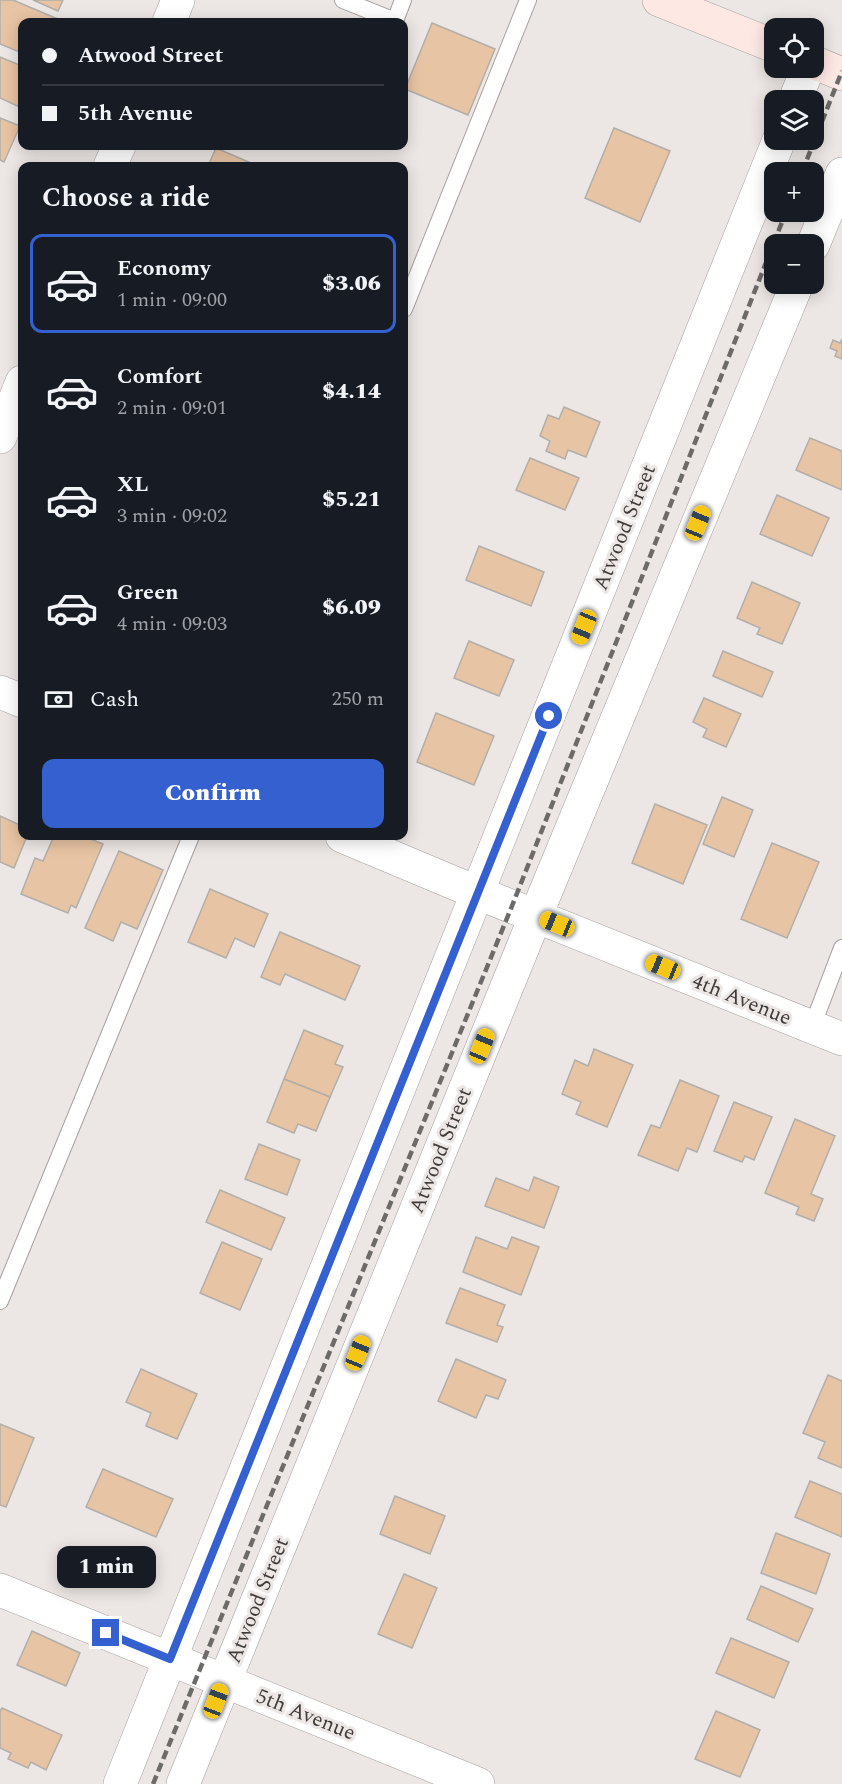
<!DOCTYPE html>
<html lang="en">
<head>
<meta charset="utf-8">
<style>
  :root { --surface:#171b24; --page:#242831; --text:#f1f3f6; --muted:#9ea1a6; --line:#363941; --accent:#3460d0 }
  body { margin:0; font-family:Spectral,serif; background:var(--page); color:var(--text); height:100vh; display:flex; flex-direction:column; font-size:22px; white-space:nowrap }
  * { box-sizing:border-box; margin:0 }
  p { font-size:20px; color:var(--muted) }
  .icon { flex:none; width:33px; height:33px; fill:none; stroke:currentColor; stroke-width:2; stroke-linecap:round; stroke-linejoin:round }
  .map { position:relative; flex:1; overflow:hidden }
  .side { position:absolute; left:18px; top:162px; width:390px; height:678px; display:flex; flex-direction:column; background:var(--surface); border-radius:12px; box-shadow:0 3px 15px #0003 }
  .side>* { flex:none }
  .top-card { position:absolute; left:18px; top:18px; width:390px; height:132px; border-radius:12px; box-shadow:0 3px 15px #0003; display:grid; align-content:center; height:132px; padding:0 24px; background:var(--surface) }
  .buttons { position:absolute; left:764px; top:18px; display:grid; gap:12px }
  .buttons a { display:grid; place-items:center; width:60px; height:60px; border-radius:12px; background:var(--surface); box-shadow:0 3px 15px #0003; font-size:30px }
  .end { position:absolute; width:27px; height:27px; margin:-14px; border:8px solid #3460d0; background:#fff; box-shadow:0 0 0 3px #fff }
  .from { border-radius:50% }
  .bubble { position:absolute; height:42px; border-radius:12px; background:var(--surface); box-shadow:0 3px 15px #0003; font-size:20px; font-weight:800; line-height:42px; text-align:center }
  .car { position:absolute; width:18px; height:36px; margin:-18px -9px; border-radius:8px; box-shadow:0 0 4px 2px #0007; background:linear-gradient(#f5c518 24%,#345 0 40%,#f5c518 0 76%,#345 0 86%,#f5c518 0) }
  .top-card b { display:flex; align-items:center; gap:21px; height:57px; font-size:22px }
  .top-card b+b { border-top:2px solid var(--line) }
  .top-card i { width:15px; height:15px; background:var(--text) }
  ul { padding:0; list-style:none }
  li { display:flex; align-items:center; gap:18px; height:99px; margin:0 12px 9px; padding:0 12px; border:3px solid transparent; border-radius:12px }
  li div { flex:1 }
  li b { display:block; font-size:22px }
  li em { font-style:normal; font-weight:800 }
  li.on { border-color:var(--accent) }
  li>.icon { width:54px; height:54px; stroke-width:1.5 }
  h2 { padding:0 24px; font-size:27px; line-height:72px }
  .pay { display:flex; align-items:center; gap:15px; height:66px; padding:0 24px; font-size:22px }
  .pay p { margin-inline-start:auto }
  .action { display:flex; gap:12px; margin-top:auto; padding:12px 24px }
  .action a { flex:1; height:69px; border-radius:12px; background:var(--accent); color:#fff; font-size:24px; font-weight:800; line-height:69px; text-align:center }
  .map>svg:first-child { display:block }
</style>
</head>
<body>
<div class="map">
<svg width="842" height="1784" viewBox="0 0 842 1784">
  <rect width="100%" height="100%" fill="#ece7e4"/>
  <g fill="#e7c4a3" stroke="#b2aeaa" stroke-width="1.5">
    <path d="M 0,0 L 13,0 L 60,20 L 59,22 L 22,22 L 22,53 L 0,44 Z"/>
    <path d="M 33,0 L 63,0 L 58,11 Z"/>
    <path d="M 432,23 L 495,49 L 468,115 L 405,89 Z"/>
    <path d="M 0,57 L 22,66 L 22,108 L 0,98 Z"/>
    <path d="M 0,118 L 20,126 L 4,162 L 0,160 Z"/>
    <path d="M 614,128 L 670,151 L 640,222 L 585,198 Z"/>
    <path d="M 216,148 L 258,166 L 208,166 Z"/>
    <path d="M 842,339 L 842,359 L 835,356 L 837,351 L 830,348 L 833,340 L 840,343 Z"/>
    <path d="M 564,407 L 600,422 L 586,457 L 568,450 L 565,459 L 546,451 L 550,441 L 540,436 L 548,415 L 559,419 Z"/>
    <path d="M 810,438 L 842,451 L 842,490 L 796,470 Z"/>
    <path d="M 530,458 L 579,478 L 565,510 L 516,490 Z"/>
    <path d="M 777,495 L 829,518 L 812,556 L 760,534 Z"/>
    <path d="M 479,546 L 544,572 L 531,606 L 466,580 Z"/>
    <path d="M 752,582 L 800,603 L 782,644 L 757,634 L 760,628 L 737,618 Z"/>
    <path d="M 469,641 L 514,660 L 499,696 L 454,678 Z"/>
    <path d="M 723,651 L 773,672 L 762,697 L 713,676 Z"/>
    <path d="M 704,698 L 741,714 L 726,747 L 703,737 L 707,729 L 693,722 Z"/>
    <path d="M 436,713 L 494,736 L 474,785 L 417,762 Z"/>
    <path d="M 722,797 L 753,810 L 734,857 L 703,844 Z"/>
    <path d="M 655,804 L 707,825 L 683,884 L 632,863 Z"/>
    <path d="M 0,816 L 22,826 L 22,836 L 27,836 L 14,868 L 0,862 Z"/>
    <path d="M 54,836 L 83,836 L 103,844 L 76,908 L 71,905 L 68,913 L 21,894 L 35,858 L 43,861 Z"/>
    <path d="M 772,843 L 819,862 L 787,938 L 741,919 Z"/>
    <path d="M 119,851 L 163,870 L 137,929 L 121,922 L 113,941 L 85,928 Z"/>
    <path d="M 210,889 L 268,914 L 254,947 L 235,938 L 226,958 L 188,942 Z"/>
    <path d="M 280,932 L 360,966 L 345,1000 L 285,974 L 280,985 L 261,977 Z"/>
    <path d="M 304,1030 L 343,1046 L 335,1064 L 343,1067 L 330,1097 L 284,1079 Z"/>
    <path d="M 594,1049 L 633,1065 L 607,1127 L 576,1114 L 581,1102 L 562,1094 L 575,1060 L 588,1066 Z"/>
    <path d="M 284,1079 L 330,1097 L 316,1131 L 298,1124 L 294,1133 L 267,1122 Z"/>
    <path d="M 680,1080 L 719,1096 L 697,1152 L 687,1148 L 678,1171 L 638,1155 L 651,1125 L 660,1128 Z"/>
    <path d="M 734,1102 L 772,1117 L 754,1160 L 745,1156 L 742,1162 L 714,1151 Z"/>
    <path d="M 795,1119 L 835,1136 L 811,1194 L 823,1199 L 814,1221 L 796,1214 L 799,1207 L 765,1193 Z"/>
    <path d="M 259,1144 L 300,1160 L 287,1195 L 245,1179 Z"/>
    <path d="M 534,1177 L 559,1187 L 544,1228 L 485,1206 L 496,1178 L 529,1191 Z"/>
    <path d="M 220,1190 L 285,1218 L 271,1250 L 206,1222 Z"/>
    <path d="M 476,1237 L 507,1249 L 512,1237 L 539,1247 L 521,1295 L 463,1272 Z"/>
    <path d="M 222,1242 L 262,1259 L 240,1310 L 200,1293 Z"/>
    <path d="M 460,1288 L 505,1305 L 497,1325 L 503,1327 L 497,1342 L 446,1323 Z"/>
    <path d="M 456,1359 L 506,1380 L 498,1399 L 486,1395 L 476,1418 L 438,1401 Z"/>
    <path d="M 141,1369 L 197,1394 L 177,1439 L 146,1426 L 151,1413 L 126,1402 Z"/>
    <path d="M 828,1375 L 842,1381 L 842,1468 L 818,1458 L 825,1442 L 803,1433 Z"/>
    <path d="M 0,1424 L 34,1438 L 6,1507 L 0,1505 Z"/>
    <path d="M 103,1469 L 173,1499 L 156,1537 L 86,1507 Z"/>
    <path d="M 810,1481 L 842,1494 L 842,1537 L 795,1517 Z"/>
    <path d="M 395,1496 L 445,1516 L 430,1554 L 380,1534 Z"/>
    <path d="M 776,1533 L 830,1554 L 816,1594 L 761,1573 Z"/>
    <path d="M 404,1574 L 437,1588 L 412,1648 L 378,1634 Z"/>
    <path d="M 761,1586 L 813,1609 L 798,1642 L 747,1619 Z"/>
    <path d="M 32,1631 L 80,1653 L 66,1686 L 17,1665 Z"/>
    <path d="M 731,1638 L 789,1662 L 774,1698 L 716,1673 Z"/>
    <path d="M 2,1708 L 62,1735 L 46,1770 L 31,1762 L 28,1768 L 8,1759 L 11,1753 L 0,1748 L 0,1711 Z"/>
    <path d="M 716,1711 L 760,1730 L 740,1777 L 695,1759 Z"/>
  </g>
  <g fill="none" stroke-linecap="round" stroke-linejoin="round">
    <g stroke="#a5a09d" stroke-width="18">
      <g id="lane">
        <path d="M 343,0 L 395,21 L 403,0"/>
        <path d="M 404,309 L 528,0"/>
        <path d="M 812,1027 L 842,948"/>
        <path d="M 0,1301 L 191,836"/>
      </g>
    </g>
    <g stroke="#a5a09d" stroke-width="34">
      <g id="street">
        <path d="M 169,22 L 178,0"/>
        <path d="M 795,100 L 808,68"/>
        <path d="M 110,166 L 119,146"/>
        <path d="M 813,245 L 842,174"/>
        <path d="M 0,437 L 22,382"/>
        <path d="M 0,692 L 22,701"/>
        <path d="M 342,836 L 478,893 L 842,1039"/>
        <path d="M 0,1590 L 478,1784"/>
        <path d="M 120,1784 L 779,140"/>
        <path d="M 183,1784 L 536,915 L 797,284"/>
      </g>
    </g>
    <g stroke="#a5a09d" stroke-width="34">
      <g id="secondary">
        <path d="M 659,0 L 774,46"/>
        <path d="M 813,62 L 842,74"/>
      </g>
    </g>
    <use href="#lane" stroke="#fff" stroke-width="16"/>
    <use href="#street" stroke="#fff" stroke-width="33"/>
    <use href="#secondary" stroke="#fde8e4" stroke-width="33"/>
    <g stroke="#6d6b69" stroke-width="4.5" stroke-dasharray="9 4.5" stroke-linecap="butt">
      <path d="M 802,172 L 842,71"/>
      <path d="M 153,1784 L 512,906 L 786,212"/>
    </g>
  </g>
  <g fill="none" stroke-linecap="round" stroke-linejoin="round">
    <path stroke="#3460d0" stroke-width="8" d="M 106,1633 L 170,1659 L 549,716"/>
  </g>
  <g text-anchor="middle" stroke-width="6" stroke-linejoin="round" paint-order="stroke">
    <g font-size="21" fill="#3e3c3b" stroke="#ece7e4">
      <text transform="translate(624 527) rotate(-68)" y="7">Atwood Street</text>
      <text transform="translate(742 999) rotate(22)" y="7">4th Avenue</text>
      <text transform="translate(440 1150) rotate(-68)" y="7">Atwood Street</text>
      <text transform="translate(257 1600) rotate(-68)" y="7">Atwood Street</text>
      <text transform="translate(306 1714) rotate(22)" y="7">5th Avenue</text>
    </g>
  </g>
</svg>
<div class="buttons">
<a><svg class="icon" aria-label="locate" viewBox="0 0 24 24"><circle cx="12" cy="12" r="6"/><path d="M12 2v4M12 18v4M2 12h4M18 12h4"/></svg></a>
<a><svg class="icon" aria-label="layers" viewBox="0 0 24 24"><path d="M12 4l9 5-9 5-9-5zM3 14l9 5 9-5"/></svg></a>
<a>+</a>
<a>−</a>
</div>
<i class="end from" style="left:549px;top:716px"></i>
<i class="end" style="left:106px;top:1633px"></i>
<div class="bubble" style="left:57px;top:1546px;width:99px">1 min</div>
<i class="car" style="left:698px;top:523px;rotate:22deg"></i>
<i class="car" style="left:584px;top:627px;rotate:202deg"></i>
<i class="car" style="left:557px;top:924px;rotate:292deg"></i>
<i class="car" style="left:663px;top:967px;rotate:292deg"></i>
<i class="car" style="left:482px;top:1046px;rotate:22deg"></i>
<i class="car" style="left:358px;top:1353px;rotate:22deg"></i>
<i class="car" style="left:216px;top:1701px;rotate:21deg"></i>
<div class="top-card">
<b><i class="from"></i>Atwood Street</b>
<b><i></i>5th Avenue</b>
</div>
<section class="side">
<h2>Choose a ride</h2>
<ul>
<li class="on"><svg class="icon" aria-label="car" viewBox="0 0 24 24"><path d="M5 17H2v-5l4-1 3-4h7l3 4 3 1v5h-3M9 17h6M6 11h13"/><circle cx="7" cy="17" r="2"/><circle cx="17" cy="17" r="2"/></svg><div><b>Economy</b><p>1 min · 09:00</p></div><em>$3.06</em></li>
<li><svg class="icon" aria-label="car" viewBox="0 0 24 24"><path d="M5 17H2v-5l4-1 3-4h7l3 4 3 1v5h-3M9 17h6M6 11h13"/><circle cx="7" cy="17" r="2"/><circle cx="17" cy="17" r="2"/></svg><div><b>Comfort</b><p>2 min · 09:01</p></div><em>$4.14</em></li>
<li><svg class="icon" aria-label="car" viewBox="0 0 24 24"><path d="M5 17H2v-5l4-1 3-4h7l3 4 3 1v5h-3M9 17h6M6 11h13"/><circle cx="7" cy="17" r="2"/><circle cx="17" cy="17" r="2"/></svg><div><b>XL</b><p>3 min · 09:02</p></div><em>$5.21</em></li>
<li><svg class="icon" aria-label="car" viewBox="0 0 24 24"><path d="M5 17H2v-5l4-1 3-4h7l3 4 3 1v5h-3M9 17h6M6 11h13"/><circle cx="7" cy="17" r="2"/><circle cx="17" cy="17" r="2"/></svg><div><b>Green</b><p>4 min · 09:03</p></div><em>$6.09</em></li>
</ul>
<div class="pay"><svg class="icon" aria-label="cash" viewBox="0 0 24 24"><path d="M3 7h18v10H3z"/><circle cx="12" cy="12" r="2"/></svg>Cash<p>250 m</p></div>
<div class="action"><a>Confirm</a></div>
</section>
</div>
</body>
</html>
